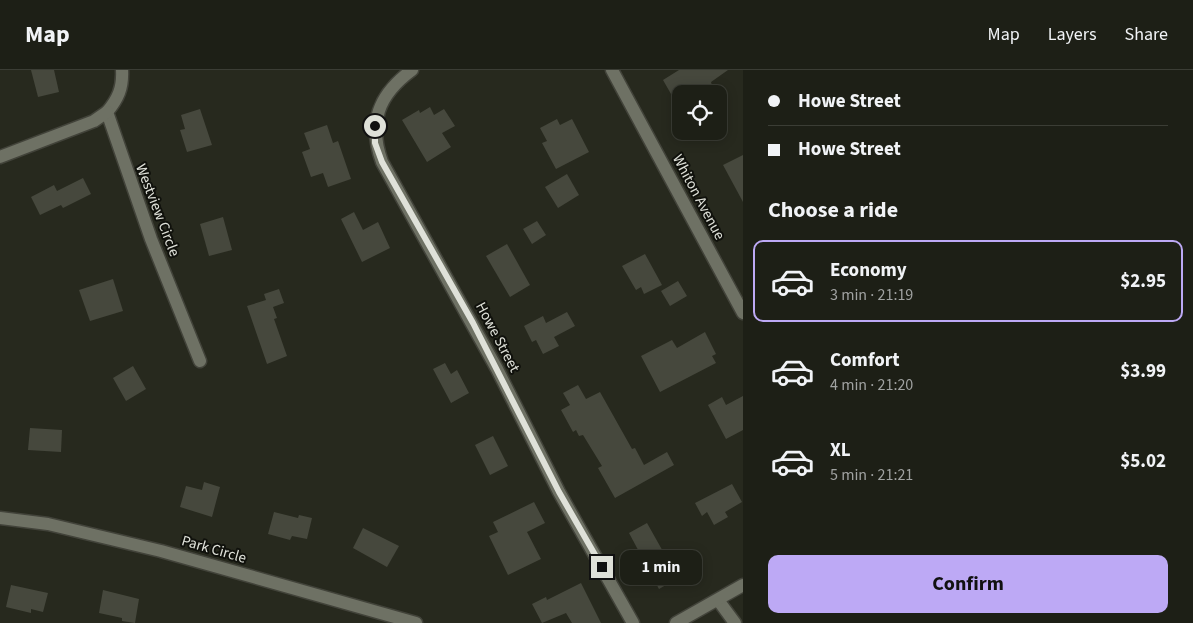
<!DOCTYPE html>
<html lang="en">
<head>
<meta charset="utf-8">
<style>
  :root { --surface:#1d1f16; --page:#25271f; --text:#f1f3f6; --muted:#a0a2a1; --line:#3b3d35; --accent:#bda9f5 }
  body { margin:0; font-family:"Source Sans 3",sans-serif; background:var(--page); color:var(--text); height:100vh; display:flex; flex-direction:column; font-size:19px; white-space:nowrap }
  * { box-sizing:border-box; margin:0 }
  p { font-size:16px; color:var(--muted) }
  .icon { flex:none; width:28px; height:28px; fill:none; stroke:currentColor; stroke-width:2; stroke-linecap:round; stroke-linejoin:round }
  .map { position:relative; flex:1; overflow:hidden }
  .panel { display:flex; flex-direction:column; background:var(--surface); width:450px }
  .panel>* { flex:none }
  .banner { display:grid; align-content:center; height:110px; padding:0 25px; background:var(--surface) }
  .controls { position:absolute; left:672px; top:15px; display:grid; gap:10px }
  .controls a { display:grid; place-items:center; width:55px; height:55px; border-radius:10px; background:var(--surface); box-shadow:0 2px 12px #0003,0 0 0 1px var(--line); font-size:25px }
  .end { position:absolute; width:22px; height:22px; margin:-11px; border:6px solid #dfe1d9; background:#111; box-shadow:0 0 0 2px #111 }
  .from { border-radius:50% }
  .bubble { position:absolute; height:35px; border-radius:10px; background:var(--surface); box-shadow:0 2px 12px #0003,0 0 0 1px var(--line); font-size:16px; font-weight:700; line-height:35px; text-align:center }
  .banner b { display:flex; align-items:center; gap:18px; height:48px; font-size:19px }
  .banner b+b { border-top:1px solid var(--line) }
  .banner i { width:12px; height:12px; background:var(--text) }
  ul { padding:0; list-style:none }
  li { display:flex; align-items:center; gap:15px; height:82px; margin:0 10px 8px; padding:0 15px; border:2px solid transparent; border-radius:10px }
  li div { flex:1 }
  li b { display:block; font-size:19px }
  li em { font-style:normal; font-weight:700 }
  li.current { border-color:var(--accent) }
  li>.icon { width:45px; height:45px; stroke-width:1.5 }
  h2 { padding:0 25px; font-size:22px; line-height:60px }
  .action { display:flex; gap:10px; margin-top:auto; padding:10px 25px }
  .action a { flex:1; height:58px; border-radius:10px; background:var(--accent); color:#111; font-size:20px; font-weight:700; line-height:58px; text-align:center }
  header { display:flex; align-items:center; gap:30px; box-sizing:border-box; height:70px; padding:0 25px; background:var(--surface); border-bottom:1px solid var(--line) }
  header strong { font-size:24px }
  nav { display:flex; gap:28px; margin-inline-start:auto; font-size:18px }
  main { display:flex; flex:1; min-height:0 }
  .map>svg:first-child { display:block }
</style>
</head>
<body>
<header>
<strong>Map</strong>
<nav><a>Map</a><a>Layers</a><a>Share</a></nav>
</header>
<main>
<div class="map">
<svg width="743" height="553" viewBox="0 0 743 553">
  <rect width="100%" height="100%" fill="#27291e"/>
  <g fill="#46483d">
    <path d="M 31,0 L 54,0 L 59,22 L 38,27 Z"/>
    <path d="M 679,0 L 728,0 L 711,12 L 713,19 L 706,24 L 671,24 L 663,10 Z"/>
    <path d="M 430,37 L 434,45 L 444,39 L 455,56 L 442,63 L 451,77 L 427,92 L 402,50 L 419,40 L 420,43 Z"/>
    <path d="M 200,39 L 212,75 L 187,82 L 180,60 L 185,59 L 181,45 Z"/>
    <path d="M 557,49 L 560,55 L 572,49 L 589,82 L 556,99 L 542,73 L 547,71 L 540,58 Z"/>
    <path d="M 327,55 L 333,73 L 338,71 L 351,109 L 328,117 L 323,103 L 311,107 L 302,82 L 310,79 L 304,63 Z"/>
    <path d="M 743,85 L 743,132 L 723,95 Z"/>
    <path d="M 567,104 L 579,125 L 558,138 L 545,117 Z"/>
    <path d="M 83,108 L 91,124 L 63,138 L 61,135 L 40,145 L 31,127 L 54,115 L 57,121 Z"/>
    <path d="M 354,142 L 363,160 L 378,152 L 390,178 L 362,192 L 341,149 Z"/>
    <path d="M 223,147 L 232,180 L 209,186 L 200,154 Z"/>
    <path d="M 537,151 L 546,165 L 532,174 L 523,159 Z"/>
    <path d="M 507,174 L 530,215 L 510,227 L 486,186 Z"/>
    <path d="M 645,184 L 662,215 L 644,224 L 641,217 L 636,220 L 622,196 Z"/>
    <path d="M 113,209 L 123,241 L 90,251 L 79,220 Z"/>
    <path d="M 678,211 L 687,226 L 670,236 L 661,221 Z"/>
    <path d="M 279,219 L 284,233 L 273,237 L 277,248 L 274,249 L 287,286 L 267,294 L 247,236 L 266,230 L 264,224 Z"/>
    <path d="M 567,242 L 575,256 L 554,267 L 559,276 L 543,284 L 536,270 L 532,272 L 524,256 L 543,246 L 546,253 Z"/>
    <path d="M 705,262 L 716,284 L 712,286 L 716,293 L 660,322 L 641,286 L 672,270 L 677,278 Z"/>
    <path d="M 445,293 L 451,304 L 457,300 L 469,323 L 451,333 L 433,299 Z"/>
    <path d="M 133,296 L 146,319 L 126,331 L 113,308 Z"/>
    <path d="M 578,315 L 586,329 L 600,322 L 632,379 L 635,378 L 644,395 L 667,382 L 674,395 L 615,428 L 598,398 L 602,396 L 583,365 L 579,366 L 576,360 L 573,362 L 561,340 L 570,335 L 563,323 Z"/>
    <path d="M 743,326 L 743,360 L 726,369 L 708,335 L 722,327 L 726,335 Z"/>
    <path d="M 30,358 L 62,360 L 61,382 L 28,380 Z"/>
    <path d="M 493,366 L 508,396 L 490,405 L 475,375 Z"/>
    <path d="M 204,412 L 220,417 L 212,447 L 180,437 L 186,416 L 202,420 Z"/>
    <path d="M 732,414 L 742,432 L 725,442 L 728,447 L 714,455 L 707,442 L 702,446 L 695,433 Z"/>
    <path d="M 534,432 L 545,453 L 527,462 L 541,489 L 508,505 L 489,466 L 498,462 L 493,452 Z"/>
    <path d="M 274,442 L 298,448 L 299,445 L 312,448 L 307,469 L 292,466 L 290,470 L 268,464 Z"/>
    <path d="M 647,453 L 678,508 L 659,519 L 629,463 Z"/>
    <path d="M 363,458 L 399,476 L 387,497 L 353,478 Z"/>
    <path d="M 581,513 L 601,553 L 572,553 L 566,543 L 542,553 L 532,534 L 546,527 L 547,530 Z"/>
    <path d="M 11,515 L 48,523 L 43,542 L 31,539 L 31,543 L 6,537 Z"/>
    <path d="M 103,520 L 139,529 L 135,553 L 122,551 L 122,548 L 99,543 Z"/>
  </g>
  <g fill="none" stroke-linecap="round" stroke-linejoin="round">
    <g stroke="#42433a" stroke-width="15">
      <g id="minor">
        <path d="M 122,0 C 123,18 118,29 107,42 L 151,169 L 200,291"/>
        <path d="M 412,0 C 378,25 368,53 382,92 L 497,299 L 559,422 L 633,553"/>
        <path d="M 612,0 L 743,243"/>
        <path d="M 0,87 L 94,51 L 107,42"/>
        <path d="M 0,448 L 48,454 L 161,481 L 416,553"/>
        <path d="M 718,530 L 735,553"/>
        <path d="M 676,553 L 743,515"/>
      </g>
    </g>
    <use href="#minor" stroke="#6e7164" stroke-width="12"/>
  </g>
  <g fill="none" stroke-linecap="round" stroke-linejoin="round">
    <path stroke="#dfe1d9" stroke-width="6" d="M 375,56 L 375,73 L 382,92 L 473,253 L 559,422 L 602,497"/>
  </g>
  <g text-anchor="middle" stroke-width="4" stroke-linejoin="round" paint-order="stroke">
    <g font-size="15" fill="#dfe1d9" stroke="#10110c">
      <text transform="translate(699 127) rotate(62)" y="5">Whiton Avenue</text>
      <text transform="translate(158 140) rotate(69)" y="5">Westview Circle</text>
      <text transform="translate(498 267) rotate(62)" y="5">Howe Street</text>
      <text transform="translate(214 479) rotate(16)" y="5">Park Circle</text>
    </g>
  </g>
</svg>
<div class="controls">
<a><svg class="icon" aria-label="locate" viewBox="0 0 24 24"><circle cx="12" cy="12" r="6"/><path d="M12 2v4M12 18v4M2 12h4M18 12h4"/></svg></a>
</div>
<i class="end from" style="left:375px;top:56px"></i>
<i class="end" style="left:602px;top:497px"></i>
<div class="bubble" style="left:620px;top:480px;width:82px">1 min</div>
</div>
<section class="panel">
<div class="banner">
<b><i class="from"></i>Howe Street</b>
<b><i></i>Howe Street</b>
</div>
<h2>Choose a ride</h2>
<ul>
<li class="current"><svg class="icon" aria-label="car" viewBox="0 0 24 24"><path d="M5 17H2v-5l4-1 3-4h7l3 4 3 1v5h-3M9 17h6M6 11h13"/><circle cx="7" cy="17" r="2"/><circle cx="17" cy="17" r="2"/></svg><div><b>Economy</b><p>3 min · 21:19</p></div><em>$2.95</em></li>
<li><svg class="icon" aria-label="car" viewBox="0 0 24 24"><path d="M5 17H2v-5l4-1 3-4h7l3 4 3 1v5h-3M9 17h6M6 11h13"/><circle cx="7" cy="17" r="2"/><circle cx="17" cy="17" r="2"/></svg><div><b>Comfort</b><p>4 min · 21:20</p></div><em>$3.99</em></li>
<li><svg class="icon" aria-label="car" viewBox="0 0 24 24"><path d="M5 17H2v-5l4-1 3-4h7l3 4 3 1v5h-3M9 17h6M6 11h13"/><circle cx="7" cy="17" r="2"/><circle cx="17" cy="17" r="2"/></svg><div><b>XL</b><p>5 min · 21:21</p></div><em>$5.02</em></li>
</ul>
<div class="action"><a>Confirm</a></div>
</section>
</main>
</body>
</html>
